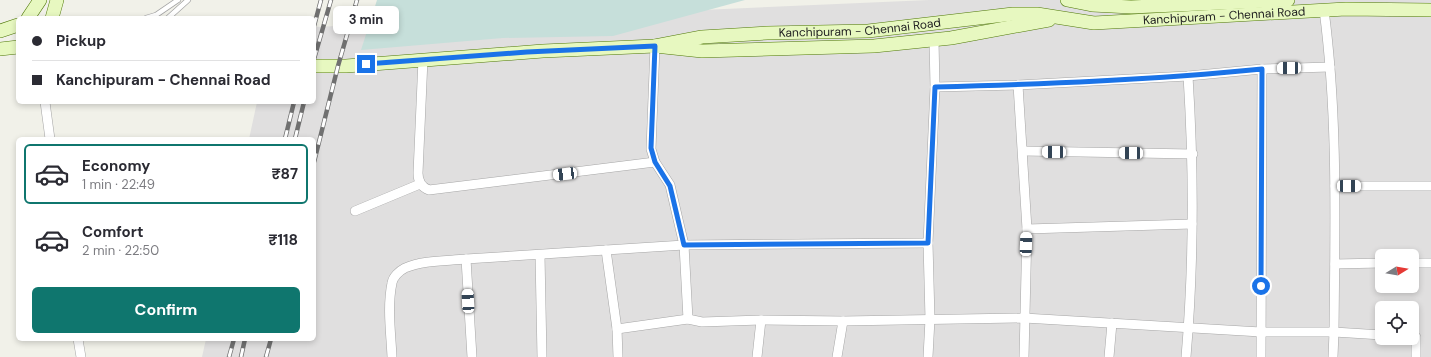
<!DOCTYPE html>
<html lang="en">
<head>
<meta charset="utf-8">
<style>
  :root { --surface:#fff; --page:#f2f2f3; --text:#2b2b33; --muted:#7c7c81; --line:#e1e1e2; --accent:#0f766e }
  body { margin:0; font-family:"DM Sans",sans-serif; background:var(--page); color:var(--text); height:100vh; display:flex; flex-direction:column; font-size:15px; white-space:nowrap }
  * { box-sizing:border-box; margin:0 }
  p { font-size:13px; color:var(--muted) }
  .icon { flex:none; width:22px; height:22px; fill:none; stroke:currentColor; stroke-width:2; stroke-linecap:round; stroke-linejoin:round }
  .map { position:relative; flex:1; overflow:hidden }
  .details { position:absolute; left:16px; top:137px; width:300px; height:204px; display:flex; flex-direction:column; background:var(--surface); border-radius:6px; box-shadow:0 2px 6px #0003 }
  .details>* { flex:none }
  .hud { position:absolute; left:16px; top:16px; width:300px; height:88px; border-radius:6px; box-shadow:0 2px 6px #0003; display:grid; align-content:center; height:88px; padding:0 16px; background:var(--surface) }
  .needle { width:26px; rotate:79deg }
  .fabs { position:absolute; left:1375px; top:249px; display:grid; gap:8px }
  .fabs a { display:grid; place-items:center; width:44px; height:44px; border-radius:6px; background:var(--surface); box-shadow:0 2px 6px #0003; font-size:20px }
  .end { position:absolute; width:18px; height:18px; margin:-9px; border:5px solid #1a73e8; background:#fff; box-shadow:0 0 0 2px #fff }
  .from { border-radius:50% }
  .bubble { position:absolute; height:28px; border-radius:6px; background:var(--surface); box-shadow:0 2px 6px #0003; font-size:13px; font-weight:700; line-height:28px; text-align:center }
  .car { position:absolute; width:12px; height:24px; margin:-12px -6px; border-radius:5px; box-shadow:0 0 3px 1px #0007; background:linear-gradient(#fff 24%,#345 0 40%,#fff 0 76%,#345 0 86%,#fff 0) }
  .hud b { display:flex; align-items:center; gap:14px; height:38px; font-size:15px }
  .hud b+b { border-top:1px solid var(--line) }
  .hud i { width:10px; height:10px; background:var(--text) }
  ul { padding:7px 0 0; list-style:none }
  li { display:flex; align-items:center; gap:12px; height:60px; margin:0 8px 6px; padding:0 8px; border:2px solid transparent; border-radius:6px }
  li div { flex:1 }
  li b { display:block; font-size:15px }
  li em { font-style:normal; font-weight:700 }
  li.selected { border-color:var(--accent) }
  li>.icon { width:36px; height:36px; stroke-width:1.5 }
  .action { display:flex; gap:8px; margin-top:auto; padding:8px 16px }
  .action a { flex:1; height:46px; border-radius:6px; background:var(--accent); color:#fff; font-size:16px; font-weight:700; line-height:46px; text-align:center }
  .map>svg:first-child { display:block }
</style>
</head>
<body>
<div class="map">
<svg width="1431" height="357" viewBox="0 0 1431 357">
  <rect width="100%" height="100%" fill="#f1f1e9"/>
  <path fill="#e0dfdf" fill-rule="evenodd" d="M 929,0 L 1431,0 L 1431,357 L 202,357 L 206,339 L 314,339 L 314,139 L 249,139 L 257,102 L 314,102 L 314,27 ZM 1382,256 L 1412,256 L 1412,286 L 1382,286 ZM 1382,308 L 1412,308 L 1412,338 L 1382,338 Z"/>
  <path fill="#c6dfda" d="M 377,0 L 745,0 L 613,36 L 503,38 L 361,50 Z"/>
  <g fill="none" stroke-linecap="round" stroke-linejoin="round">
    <g stroke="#a6a6a6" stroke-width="6">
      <g id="service">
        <path d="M 146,18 L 156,15 L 178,0"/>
        <path d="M 168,18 L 188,0"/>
      </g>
    </g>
    <g stroke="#a6a6a6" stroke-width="10">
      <g id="minor">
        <path d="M 1324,10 C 1338,116 1335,225 1334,332 L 1382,335"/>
        <path d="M 655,46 L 651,149 L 655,162 L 670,185 L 684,245 L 688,319 L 702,322 L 761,320 L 843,321 L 1024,318 L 1261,332 L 1334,332 L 1333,357"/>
        <path d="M 423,59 L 418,173 C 418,181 421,187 429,190 L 655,162"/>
        <path d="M 1018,85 L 1027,229 L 1024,357"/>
        <path d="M 935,87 L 1018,85 L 1188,76 L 1262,69 L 1330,67"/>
        <path d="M 45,102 L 50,139"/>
        <path d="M 1023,151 L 1193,154"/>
        <path d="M 1335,186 L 1431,186"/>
        <path d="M 355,211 L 420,184"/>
        <path d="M 1027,229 L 1192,224"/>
        <path d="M 606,250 L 617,329 L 618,357"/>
        <path d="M 540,255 L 542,357"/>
        <path d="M 1412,263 L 1431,263"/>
        <path d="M 1335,264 L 1382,263"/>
        <path d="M 617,329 L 688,319"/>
        <path d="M 1412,337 L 1416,337 L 1416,357"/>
        <path d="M 78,339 L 81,357"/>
        <path d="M 392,357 C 391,334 387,307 392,283 C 393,277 399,271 405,268 C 423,260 447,261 466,259"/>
        <path d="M 472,357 L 466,259 L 684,245 L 928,243"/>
        <path d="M 757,357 L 761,320"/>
        <path d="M 837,357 L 843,321"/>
        <path d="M 928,357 L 930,319 L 928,243 L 935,87 L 934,40"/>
        <path d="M 1109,357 L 1112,323"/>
        <path d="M 1186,357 C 1194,263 1194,170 1188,76"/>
        <path d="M 1261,357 L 1262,69"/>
      </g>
    </g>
    <g stroke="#507908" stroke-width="14">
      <g id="secondary">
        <path d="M 1067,0 L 1092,5 L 1131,7 L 1288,0"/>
        <path d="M 28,18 L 40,0"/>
        <path d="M 52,18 L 57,0"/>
        <path d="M 0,31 L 18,25"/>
        <path id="s1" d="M 655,46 L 702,37 L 767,33 L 868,31 L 1013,14 L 1037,14 L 1094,23 L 1346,9 L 1431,10"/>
        <path d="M 0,49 L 18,47"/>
        <path d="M 314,66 L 346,66 L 543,51 L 655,46 L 702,51 L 874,46 L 951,38 L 1049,20"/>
      </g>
    </g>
    <use href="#service" stroke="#fff" stroke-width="4.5"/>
    <use href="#minor" stroke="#fff" stroke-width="9"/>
    <use href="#secondary" stroke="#e7f8c0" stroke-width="13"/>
    <g stroke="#707070" stroke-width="4.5">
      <g id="rail">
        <path d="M 314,26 L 321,0"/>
        <path d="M 314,59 L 331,0"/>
        <path d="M 285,139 L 294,102"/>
        <path d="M 295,139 L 304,102"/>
        <path d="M 314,162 L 338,66 L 357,0"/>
        <path d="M 229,357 L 234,339"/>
        <path d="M 241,357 L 245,339"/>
        <path d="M 266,357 L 271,339"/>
      </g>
    </g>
    <use href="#rail" stroke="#fff" stroke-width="3" stroke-dasharray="9" stroke-linecap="butt"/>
  </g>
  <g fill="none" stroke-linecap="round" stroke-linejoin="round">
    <path stroke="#1a73e8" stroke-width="5" d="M 366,64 L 527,52 L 655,46 L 651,148 L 655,162 L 670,186 L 684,245 L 928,243 L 935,87 C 1044,84 1153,80 1262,69 L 1261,286"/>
  </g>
  <g text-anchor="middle" stroke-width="4" stroke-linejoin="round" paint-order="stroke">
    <g font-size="12" fill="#222" stroke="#fff">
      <text dy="4" stroke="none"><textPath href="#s1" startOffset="572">Kanchipuram - Chennai Road</textPath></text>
      <text dy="4" stroke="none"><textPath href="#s1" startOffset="206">Kanchipuram - Chennai Road</textPath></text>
    </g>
  </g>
</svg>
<div class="fabs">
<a><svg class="needle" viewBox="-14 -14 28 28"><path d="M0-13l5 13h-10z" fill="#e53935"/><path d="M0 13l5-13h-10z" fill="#7c7c81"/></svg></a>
<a><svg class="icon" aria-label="locate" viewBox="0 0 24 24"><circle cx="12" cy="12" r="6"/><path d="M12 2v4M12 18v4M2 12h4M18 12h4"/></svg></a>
</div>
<i class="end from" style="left:1261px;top:286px"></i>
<i class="end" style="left:366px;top:64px"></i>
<div class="bubble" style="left:333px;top:6px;width:66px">3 min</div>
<i class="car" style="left:1289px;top:68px;rotate:269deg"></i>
<i class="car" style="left:1054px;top:152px;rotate:271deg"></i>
<i class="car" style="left:1131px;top:153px;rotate:271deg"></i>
<i class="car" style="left:565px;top:174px;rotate:263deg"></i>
<i class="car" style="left:1349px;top:186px;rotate:90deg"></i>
<i class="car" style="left:1026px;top:244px;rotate:2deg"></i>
<i class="car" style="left:468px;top:301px;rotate:357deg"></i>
<div class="hud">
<b><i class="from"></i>Pickup</b>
<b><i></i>Kanchipuram - Chennai Road</b>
</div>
<section class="details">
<ul>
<li class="selected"><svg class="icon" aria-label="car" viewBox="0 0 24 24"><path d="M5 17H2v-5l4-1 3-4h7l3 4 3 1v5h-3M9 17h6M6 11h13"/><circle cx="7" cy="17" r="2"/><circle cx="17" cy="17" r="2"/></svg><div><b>Economy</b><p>1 min · 22:49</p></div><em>₹87</em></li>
<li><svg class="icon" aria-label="car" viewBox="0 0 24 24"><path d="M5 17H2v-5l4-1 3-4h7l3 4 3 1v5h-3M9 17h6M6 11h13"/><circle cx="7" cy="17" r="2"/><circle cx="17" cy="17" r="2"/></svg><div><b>Comfort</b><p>2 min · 22:50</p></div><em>₹118</em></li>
</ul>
<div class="action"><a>Confirm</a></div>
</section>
</div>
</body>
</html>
